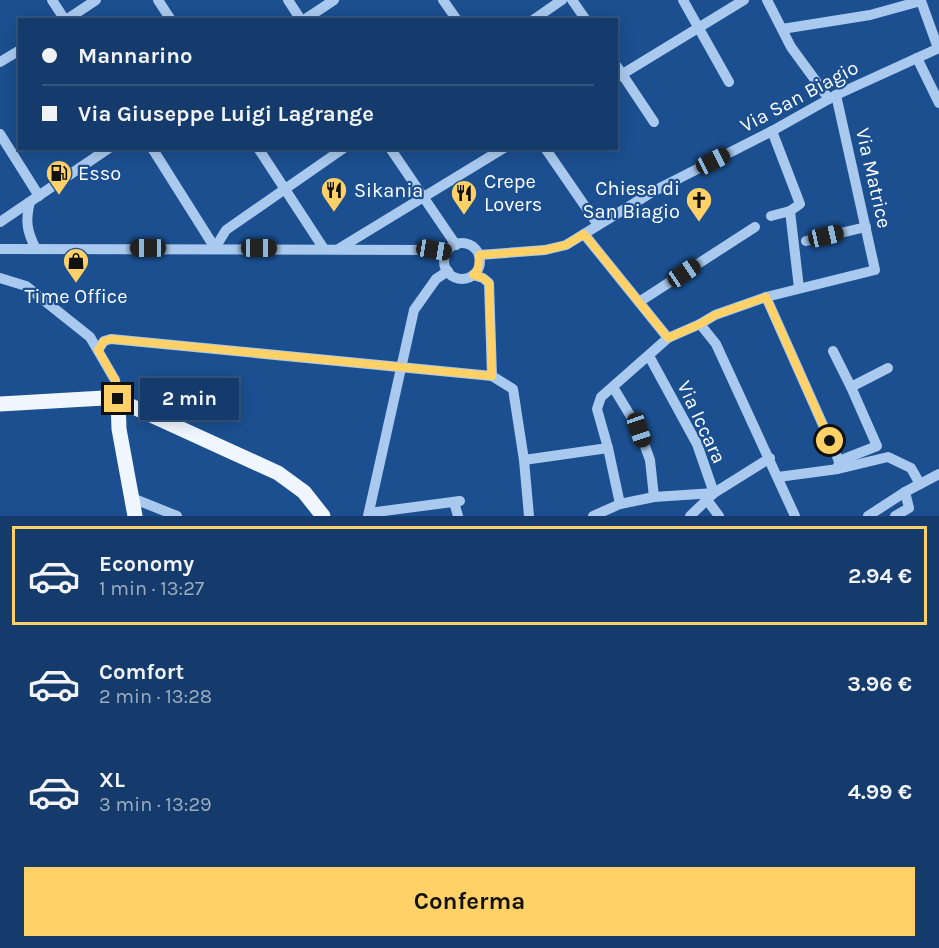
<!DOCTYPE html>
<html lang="it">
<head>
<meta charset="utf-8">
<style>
  :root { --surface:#143b6b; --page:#1d4271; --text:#f1f3f6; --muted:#9dadc1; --line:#33557e; --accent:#ffd166 }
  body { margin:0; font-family:Karla,sans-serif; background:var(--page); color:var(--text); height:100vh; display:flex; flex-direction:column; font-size:22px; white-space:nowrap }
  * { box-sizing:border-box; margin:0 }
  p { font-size:20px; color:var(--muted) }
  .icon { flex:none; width:33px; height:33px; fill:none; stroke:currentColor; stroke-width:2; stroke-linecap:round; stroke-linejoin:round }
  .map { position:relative; height:516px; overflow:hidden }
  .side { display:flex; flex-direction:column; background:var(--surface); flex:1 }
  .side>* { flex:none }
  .guide { position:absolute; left:18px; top:18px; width:600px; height:132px; border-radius:0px; box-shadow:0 3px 15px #0003,0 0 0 2px var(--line); display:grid; align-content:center; height:132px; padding:0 24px; background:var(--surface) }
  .end { position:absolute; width:27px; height:27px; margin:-14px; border:8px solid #ffd166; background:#111; box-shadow:0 0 0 3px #111 }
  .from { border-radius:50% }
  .bubble { position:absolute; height:42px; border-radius:0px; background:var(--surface); box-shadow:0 3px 15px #0003,0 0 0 2px var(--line); font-size:20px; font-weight:700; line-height:42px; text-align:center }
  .car { position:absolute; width:18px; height:36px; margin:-18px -9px; border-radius:8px; box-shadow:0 0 4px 2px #0007; background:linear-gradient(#222 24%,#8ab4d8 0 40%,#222 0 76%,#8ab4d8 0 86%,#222 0) }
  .guide b { display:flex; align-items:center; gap:21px; height:57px; font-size:22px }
  .guide b+b { border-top:2px solid var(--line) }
  .guide i { width:15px; height:15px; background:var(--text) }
  ul { padding:10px 0 0; list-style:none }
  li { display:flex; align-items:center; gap:18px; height:99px; margin:0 12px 9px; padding:0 12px; border:3px solid transparent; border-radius:0px }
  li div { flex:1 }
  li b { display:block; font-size:22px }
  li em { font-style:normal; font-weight:700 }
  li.on { border-color:var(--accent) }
  li>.icon { width:54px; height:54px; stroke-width:1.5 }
  .action { display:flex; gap:12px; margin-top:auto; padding:12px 24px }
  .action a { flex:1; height:69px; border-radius:0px; background:var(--accent); color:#111; font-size:24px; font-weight:700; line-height:69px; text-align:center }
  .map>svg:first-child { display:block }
</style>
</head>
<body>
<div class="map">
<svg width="939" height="516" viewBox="0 0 939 516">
  <rect width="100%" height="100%" fill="#1b4f8f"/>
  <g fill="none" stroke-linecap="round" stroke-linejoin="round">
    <g stroke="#a9c9ee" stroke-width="10">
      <path d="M 52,0 L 65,20"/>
      <path d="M 158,0 L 171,20"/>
      <path d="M 288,0 L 301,20"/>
      <path d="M 443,0 L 457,20"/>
      <path d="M 572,0 L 586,20"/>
      <path d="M 683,0 L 729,82"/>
      <path d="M 767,0 L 791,47 L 829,99"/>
      <path d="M 66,20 L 96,0"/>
      <path d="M 304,20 L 334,0"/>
      <path d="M 533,20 L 562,0"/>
      <path d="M 782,29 L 870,15 L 921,1 L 938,48"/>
      <path d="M 917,58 L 939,103"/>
      <path d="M 0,62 L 20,50"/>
      <path d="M 616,65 L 654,122"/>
      <path d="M 616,78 L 744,0"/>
      <path d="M 772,131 L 800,204 L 790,211 L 799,288"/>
      <path d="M 0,134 L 39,196"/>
      <path d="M 152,148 L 215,248 L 226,230 L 344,148"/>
      <path d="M 258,148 L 324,249"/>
      <path d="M 390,148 L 456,245"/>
      <path d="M 545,148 L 598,225"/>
      <path d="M 30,202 C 25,221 27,232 36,249"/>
      <path d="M 771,216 L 790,211"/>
      <path d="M 0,222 L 109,148"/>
      <path d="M 584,234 L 668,338 L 700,324 L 715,315 L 766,297 L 875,270 L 836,95"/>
      <path d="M 806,241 L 866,227"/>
      <circle cx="462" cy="261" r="18"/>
      <path d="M 340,248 L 504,148"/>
      <path d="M 0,249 L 434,250 L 447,252"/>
      <path d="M 479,255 L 545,250 L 566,245 L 654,191 L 772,131 L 836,95 L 939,48"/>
      <path d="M 473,275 L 483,278 L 489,283 L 492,376"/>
      <path d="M 0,278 L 26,286 L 90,337 L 115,380 L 118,400"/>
      <path d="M 766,297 L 839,461"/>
      <path d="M 639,302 L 755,227"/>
      <path d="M 700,324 L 716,344 L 795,516"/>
      <path d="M 98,350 L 104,341 L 111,339 L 492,376 L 513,389 L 524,460 L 529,516"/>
      <path d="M 833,351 L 851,387"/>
      <path d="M 613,387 L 639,430 L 650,460 L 654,497"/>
      <path d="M 608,448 L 620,504"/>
      <path d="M 524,460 L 608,448 L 597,409 L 601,397 L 668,338"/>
      <path d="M 838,467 L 839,461 L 877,446 L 851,387 L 888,368"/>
      <path d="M 778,477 L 838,469 L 888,457 L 911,468 L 920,484"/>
      <path d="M 132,498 L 177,516"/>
      <path d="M 707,500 L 719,516"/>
      <path d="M 454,502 L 458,516"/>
      <path d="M 369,513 L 460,501"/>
      <path d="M 368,516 L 414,310 L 436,279 L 448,271"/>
      <path d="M 593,516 L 620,504 L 654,497 L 714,493 L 697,444 L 649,356"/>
      <path d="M 690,516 L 714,493 L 770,458"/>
      <path d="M 868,516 L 905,492 L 939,474"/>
      <path d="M 895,516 L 909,508 L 905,492"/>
    </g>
    <g stroke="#f0f6ff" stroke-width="15">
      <path d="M 118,400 L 119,429 L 135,516"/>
      <path d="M 0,404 L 104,398 L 118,400 L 278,473 L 304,492 L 323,516"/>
    </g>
  </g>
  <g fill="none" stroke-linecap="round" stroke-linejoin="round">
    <path stroke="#ffd166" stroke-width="8" d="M 118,399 L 115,380 L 98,350 L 104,341 L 111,339 L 492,376 L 489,283 L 483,278 L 473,275 L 478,270 L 479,255 L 545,250 L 566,245 L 584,234 L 668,338 L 700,324 L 715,315 L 766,297 L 830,441"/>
  </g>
  <defs>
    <g id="fuel-pin" transform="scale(1.35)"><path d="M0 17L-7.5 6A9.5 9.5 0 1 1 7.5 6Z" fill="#ffd166" stroke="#1b4f8f"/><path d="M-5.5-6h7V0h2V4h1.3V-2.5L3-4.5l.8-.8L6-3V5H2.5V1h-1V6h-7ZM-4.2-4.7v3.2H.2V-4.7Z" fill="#111"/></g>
    <g id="restaurant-pin" transform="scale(1.35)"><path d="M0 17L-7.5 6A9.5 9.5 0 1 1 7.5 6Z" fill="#ffd166" stroke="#1b4f8f"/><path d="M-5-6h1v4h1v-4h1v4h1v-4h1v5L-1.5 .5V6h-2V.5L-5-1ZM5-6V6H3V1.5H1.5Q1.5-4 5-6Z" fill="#111"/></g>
    <g id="church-pin" transform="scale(1.35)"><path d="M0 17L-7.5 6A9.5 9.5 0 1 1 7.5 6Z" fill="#ffd166" stroke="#1b4f8f"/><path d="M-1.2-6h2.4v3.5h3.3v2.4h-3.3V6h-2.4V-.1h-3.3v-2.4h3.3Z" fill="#111"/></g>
    <g id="shop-pin" transform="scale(1.35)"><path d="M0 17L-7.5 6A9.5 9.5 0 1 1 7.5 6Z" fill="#ffd166" stroke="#1b4f8f"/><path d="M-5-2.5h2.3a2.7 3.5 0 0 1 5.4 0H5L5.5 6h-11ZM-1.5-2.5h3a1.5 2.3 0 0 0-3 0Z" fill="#111"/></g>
  </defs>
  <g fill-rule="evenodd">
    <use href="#fuel-pin" x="59" y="173"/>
    <use href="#restaurant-pin" x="334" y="190"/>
    <use href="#restaurant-pin" x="464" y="193"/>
    <use href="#church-pin" x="699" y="200"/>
    <use href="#shop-pin" x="76" y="261"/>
  </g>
  <g text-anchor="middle" stroke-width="4.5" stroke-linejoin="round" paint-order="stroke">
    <g font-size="20" fill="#fff" stroke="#1b4f8f">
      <text transform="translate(799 96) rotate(-28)" y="7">Via San Biagio</text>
      <text transform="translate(874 178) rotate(77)" y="7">Via Matrice</text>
      <text transform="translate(702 422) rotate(65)" y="7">Via Iccara</text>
    </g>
    <g font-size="20" fill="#fff" stroke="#1b4f8f" text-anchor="start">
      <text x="78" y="180">Esso</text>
      <text x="484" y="188">Crepe<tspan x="484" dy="23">Lovers</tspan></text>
      <text x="680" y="195" text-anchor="end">Chiesa di<tspan x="680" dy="23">San Biagio</tspan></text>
      <text x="354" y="197">Sikania</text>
      <text x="76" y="303" text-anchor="middle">Time Office</text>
    </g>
  </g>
</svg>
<i class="end from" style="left:830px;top:441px"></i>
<i class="end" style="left:118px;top:399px"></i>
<div class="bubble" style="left:140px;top:378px;width:99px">2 min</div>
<i class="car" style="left:713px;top:161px;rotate:63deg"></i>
<i class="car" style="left:826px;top:236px;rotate:77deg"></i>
<i class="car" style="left:148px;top:248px;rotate:270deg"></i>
<i class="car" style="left:259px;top:248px;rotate:90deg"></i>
<i class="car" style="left:434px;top:250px;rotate:99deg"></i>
<i class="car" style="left:684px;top:273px;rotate:56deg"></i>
<i class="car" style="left:639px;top:430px;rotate:161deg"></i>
<div class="guide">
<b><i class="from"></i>Mannarino</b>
<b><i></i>Via Giuseppe Luigi Lagrange</b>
</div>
</div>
<section class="side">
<ul>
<li class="on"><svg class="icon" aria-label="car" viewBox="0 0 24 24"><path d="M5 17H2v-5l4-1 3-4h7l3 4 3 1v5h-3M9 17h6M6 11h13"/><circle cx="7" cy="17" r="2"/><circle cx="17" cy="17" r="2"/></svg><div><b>Economy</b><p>1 min · 13:27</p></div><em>2.94 €</em></li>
<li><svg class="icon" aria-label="car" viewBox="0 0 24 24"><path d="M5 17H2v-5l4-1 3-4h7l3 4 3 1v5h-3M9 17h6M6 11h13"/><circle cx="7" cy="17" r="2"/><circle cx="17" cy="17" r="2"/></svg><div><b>Comfort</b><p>2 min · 13:28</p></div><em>3.96 €</em></li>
<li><svg class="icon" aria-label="car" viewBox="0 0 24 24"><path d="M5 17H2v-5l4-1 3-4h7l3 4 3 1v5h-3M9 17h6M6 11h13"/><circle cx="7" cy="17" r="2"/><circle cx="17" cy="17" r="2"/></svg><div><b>XL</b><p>3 min · 13:29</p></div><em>4.99 €</em></li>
</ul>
<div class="action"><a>Conferma</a></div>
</section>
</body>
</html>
